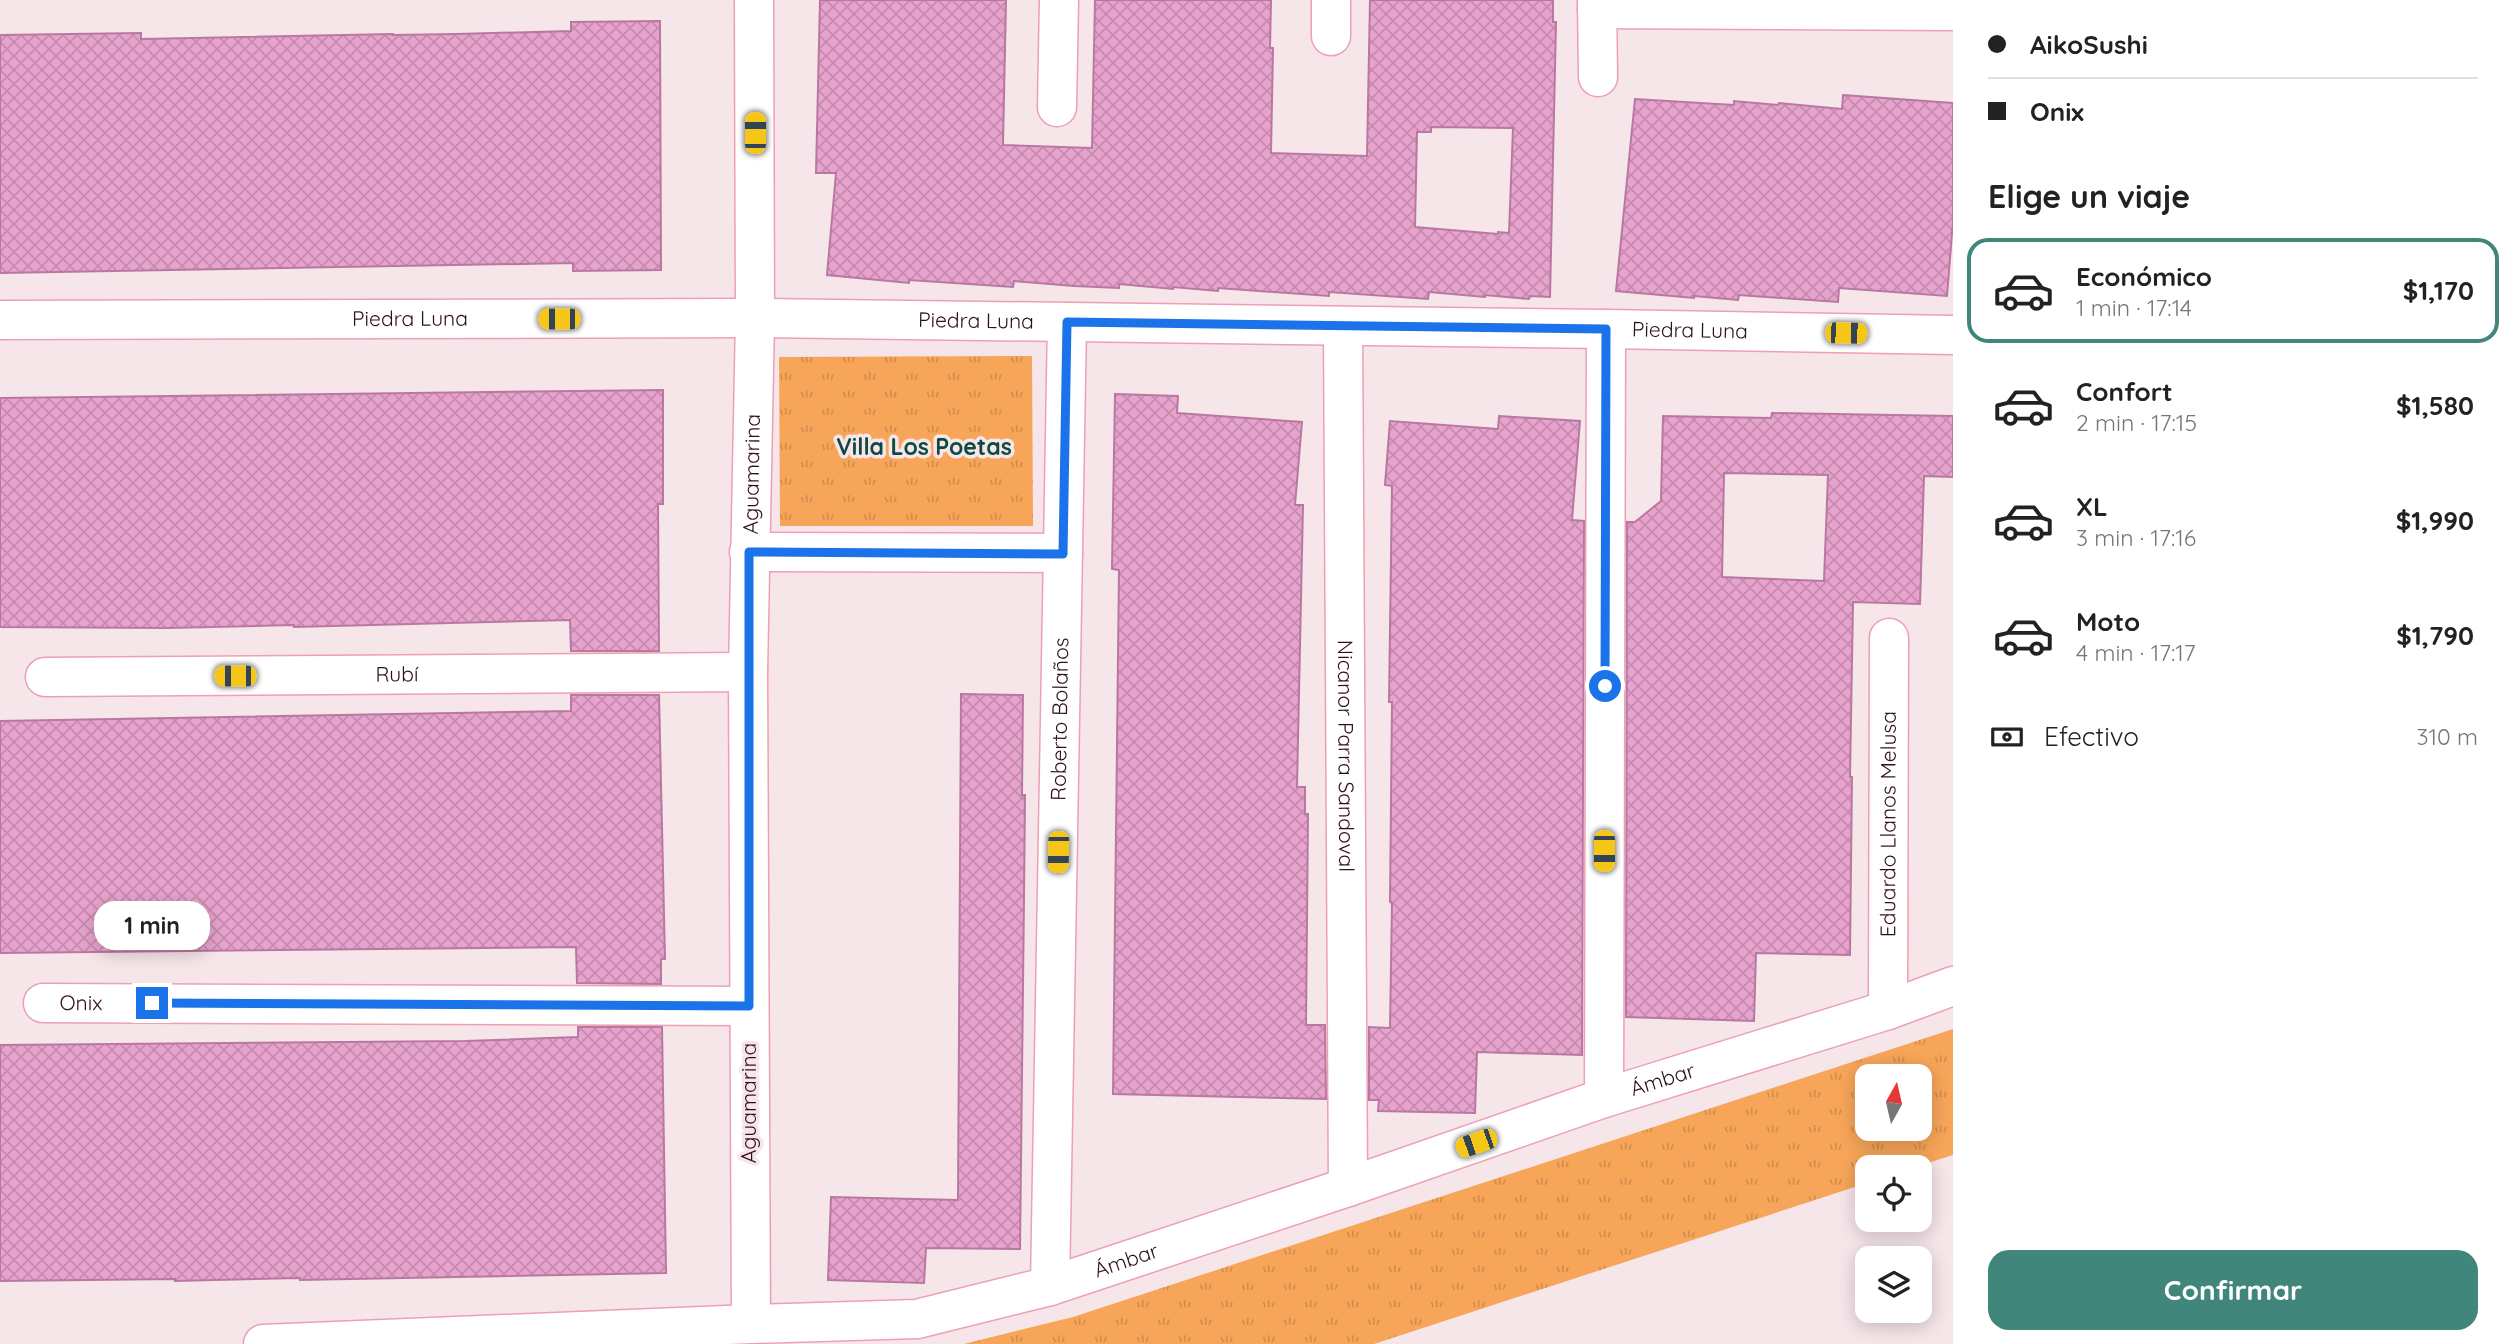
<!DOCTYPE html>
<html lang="es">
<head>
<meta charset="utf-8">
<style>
  :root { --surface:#fff; --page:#f6f6f6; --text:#222; --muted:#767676; --line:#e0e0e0; --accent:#41867b }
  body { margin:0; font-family:Quicksand,sans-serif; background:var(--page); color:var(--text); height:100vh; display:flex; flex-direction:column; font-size:26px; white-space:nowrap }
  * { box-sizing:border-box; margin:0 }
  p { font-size:23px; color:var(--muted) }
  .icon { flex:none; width:38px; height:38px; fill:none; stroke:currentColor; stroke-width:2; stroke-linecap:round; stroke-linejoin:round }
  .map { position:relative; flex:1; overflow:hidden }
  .panel { display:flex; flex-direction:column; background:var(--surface); width:560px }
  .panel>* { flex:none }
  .top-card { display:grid; align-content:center; height:154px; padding:0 35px; background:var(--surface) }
  .needle { width:46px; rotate:8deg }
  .controls { position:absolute; left:1855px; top:1064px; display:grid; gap:14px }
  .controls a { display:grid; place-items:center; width:77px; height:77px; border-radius:14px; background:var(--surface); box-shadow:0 4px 18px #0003; font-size:35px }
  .end { position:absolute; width:32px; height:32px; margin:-16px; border:9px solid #1a73e8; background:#fff; box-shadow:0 0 0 4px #fff }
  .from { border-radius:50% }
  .bubble { position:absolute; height:49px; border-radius:21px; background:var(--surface); box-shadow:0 4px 18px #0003; font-size:23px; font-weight:800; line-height:49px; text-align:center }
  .car { position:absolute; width:21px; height:42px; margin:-21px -10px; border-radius:9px; box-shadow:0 0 5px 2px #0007; background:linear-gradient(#f5c518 24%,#345 0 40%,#f5c518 0 76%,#345 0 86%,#f5c518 0) }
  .top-card b { display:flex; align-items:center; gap:24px; height:66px; font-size:26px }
  .top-card b+b { border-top:2px solid var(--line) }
  .top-card i { width:18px; height:18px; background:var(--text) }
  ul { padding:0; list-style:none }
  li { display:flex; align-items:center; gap:21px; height:105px; margin:0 14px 10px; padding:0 21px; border:4px solid transparent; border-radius:21px }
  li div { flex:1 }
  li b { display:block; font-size:26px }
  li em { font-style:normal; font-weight:800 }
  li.current { border-color:var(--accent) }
  li>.icon { width:63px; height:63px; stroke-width:1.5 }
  h2 { padding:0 35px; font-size:32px; line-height:84px }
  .pay { display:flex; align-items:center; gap:18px; height:77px; padding:0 35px; font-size:26px }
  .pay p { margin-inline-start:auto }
  .action { display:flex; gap:14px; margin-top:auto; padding:14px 35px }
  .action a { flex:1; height:80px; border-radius:21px; background:var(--accent); color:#fff; font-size:28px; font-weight:800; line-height:80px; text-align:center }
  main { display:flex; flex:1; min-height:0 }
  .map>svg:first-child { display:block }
</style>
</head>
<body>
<main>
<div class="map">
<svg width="1953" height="1344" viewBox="0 0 1953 1344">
  <defs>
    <pattern id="park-tufts" width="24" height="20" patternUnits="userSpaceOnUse" patternTransform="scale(1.75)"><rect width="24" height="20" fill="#f7a559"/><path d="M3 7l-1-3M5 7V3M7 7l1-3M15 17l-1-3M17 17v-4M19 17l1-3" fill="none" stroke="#d48d4d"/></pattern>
    <pattern id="building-cross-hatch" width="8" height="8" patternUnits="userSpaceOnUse" patternTransform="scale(1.75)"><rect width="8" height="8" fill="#e7a3cd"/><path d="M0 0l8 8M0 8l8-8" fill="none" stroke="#c68baf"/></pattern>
  </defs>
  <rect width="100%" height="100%" fill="#f6e5e9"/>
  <g fill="url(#park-tufts)" fill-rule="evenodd">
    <path d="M 1032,356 L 1033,526 L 780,526 L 779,357 Z"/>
    <path d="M 1953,1029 L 1953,1155 L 1915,1167 L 1867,1167 L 1867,1183 L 1374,1344 L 964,1344 L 1073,1317 ZM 1867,1076 L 1920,1076 L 1920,1129 L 1867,1129 Z"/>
  </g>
  <g fill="url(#building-cross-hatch)" stroke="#b878a0" stroke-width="2" fill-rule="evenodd">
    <path d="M 820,0 L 1006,0 L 1003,145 L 1092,148 L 1095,0 L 1271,0 L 1270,48 L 1273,48 L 1271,153 L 1367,156 L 1370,0 L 1553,0 L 1553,22 L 1556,22 L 1550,297 L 1530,296 L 1529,299 L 1485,295 L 1485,297 L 1429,292 L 1428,299 L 1329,292 L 1329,296 L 1218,288 L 1218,291 L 1173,287 L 1173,289 L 1119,284 L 1119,288 L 1074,286 L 1014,281 L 1013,287 L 909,280 L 909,283 L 827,275 L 836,173 L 816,173 ZM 1431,127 L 1513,128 L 1509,233 L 1498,232 L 1498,234 L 1415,227 L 1417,132 L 1431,132 Z"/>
    <path d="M 660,21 L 661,270 L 573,271 L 573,263 L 0,273 L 0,35 L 141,33 L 141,39 L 393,34 L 393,35 L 457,34 L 571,31 L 571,22 Z"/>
    <path d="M 1843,95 L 1953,103 L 1953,221 L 1947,296 L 1839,288 L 1838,302 L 1739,295 L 1738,300 L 1694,296 L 1694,298 L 1616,291 L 1635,99 L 1734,105 L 1734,101 L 1778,105 L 1779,103 L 1842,109 Z"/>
    <path d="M 663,390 L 663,504 L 658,504 L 659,651 L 571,651 L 570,620 L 294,627 L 294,625 L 169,628 L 0,627 L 0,398 Z"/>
    <path d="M 1115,394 L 1178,396 L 1177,413 L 1302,422 L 1295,505 L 1303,505 L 1297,787 L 1305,787 L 1305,814 L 1308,814 L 1306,1025 L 1325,1025 L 1326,1099 L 1113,1094 L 1119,570 L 1112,569 Z"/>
    <path d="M 1772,413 L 1953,416 L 1953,477 L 1924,476 L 1920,604 L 1853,602 L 1850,777 L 1852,777 L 1850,955 L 1756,953 L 1754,1021 L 1626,1017 L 1627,522 L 1635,522 L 1661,501 L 1663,416 L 1771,418 ZM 1724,473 L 1828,475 L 1824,581 L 1722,577 Z"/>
    <path d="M 1499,416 L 1580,421 L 1572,520 L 1584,521 L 1582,1055 L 1477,1052 L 1475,1113 L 1378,1111 L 1379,1100 L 1369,1100 L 1369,1027 L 1390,1028 L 1392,903 L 1390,902 L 1392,702 L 1389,702 L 1392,486 L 1385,485 L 1390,421 L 1498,429 Z"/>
    <path d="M 961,694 L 1023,695 L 1022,795 L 1025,795 L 1024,897 L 1020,1249 L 926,1248 L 924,1283 L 828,1280 L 831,1197 L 958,1200 Z"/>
    <path d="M 571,695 L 659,695 L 665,959 L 661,959 L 661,984 L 577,983 L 576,947 L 0,953 L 0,721 L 571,711 Z"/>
    <path d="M 578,1027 L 662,1027 L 666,1273 L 300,1280 L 300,1278 L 175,1281 L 175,1279 L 0,1281 L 0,1045 L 465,1041 L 578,1037 Z"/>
  </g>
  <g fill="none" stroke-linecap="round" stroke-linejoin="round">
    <g stroke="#eda0b5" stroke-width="41">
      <g id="street">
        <path d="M 1331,0 L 1331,36"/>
        <path d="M 1597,0 L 1598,77"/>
        <path d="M 1597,9 L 1953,11"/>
        <path d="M 1057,107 L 1059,0"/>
        <path id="s1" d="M 0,320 L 755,318 L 1606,329 L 1953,335"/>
        <path id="s2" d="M 1343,326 L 1348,1187"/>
        <path d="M 749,552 L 1063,553"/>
        <path id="s3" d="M 45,677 L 748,672"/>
        <path id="s4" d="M 43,1003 L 749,1006"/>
        <path id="s5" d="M 1888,1010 L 1889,638"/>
        <path d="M 1604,1098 L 1606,329"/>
        <path id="s6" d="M 1050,1286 L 1067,322"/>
        <path id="s7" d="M 751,1324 L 748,672 L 755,318 L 754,0"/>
        <path id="s8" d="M 263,1344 L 751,1324 L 917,1319 L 1050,1286 L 1348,1187 L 1604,1098 L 1888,1010 L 1953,986"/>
      </g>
    </g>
    <use href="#street" stroke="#fff" stroke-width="38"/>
  </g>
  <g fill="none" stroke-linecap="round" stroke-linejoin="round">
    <path stroke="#1a73e8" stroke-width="9" d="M 152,1003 L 749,1006 L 749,552 L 1063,554 L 1067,322 L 1606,329 L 1605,686"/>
  </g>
  <g text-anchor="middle" stroke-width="7" stroke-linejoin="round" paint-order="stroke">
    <g font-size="21" fill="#2d1119" stroke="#f6e5e9">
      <text dy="7" stroke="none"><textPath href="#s1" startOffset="410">Piedra Luna</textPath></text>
      <text dy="7" stroke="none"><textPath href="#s1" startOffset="976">Piedra Luna</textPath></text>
      <text dy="7" stroke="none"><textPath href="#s1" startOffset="1690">Piedra Luna</textPath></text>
      <text dy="7" stroke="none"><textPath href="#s7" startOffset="850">Aguamarina</textPath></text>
      <text dy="7" stroke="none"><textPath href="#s3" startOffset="352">Rubí</textPath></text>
      <text dy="7" stroke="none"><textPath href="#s6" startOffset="567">Roberto Bolaños</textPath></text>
      <text dy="7" stroke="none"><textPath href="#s2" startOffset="430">Nicanor Parra Sandoval</textPath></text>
      <text dy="7" stroke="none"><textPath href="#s5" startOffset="186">Eduardo Llanos Melusa</textPath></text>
      <text dy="7" stroke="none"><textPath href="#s4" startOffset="38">Onix</textPath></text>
      <text dy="7" stroke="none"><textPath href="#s8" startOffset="1438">Ámbar</textPath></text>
      <text transform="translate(749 1103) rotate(-90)" y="7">Aguamarina</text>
      <text dy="7" stroke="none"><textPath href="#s8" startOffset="872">Ámbar</textPath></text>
    </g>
    <g font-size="23" font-weight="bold" fill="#0d4941" stroke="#f6e5e9">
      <text x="924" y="455">Villa Los Poetas</text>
    </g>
  </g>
</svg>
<div class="controls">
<a><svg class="needle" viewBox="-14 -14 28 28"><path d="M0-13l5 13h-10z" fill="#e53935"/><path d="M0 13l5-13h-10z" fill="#767676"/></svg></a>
<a><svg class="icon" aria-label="locate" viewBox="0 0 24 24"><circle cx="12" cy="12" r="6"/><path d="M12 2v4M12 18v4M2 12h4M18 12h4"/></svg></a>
<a><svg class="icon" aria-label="layers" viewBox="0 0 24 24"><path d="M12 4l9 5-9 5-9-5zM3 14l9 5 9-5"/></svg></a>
</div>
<i class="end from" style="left:1605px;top:686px"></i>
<i class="end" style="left:152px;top:1003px"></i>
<div class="bubble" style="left:94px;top:901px;width:116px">1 min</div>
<i class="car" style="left:755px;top:133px;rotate:0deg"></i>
<i class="car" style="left:559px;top:319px;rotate:270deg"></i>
<i class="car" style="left:1846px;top:333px;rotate:91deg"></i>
<i class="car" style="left:235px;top:676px;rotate:270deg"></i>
<i class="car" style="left:1604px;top:851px;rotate:180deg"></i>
<i class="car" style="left:1058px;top:852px;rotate:181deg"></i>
<i class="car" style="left:1476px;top:1143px;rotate:251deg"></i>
</div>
<section class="panel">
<div class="top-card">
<b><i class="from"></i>AikoSushi</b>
<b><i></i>Onix</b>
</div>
<h2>Elige un viaje</h2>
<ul>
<li class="current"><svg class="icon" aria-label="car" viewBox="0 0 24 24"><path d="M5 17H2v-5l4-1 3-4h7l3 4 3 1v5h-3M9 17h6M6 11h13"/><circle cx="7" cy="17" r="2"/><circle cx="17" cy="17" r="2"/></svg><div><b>Económico</b><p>1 min · 17:14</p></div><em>$1,170</em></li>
<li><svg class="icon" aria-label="car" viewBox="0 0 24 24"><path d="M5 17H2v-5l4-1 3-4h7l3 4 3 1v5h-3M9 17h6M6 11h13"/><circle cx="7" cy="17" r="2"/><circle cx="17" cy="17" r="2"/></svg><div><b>Confort</b><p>2 min · 17:15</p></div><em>$1,580</em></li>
<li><svg class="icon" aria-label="car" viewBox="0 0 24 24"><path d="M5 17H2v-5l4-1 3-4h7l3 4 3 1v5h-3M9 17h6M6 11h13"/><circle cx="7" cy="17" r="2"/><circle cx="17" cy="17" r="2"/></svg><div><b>XL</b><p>3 min · 17:16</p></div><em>$1,990</em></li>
<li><svg class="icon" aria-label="car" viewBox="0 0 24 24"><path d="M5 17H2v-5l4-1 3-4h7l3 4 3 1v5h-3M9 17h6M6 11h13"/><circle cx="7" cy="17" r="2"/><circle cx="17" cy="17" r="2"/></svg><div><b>Moto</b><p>4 min · 17:17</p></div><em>$1,790</em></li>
</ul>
<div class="pay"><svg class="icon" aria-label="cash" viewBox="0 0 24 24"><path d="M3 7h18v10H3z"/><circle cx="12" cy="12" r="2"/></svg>Efectivo<p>310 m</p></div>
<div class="action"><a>Confirmar</a></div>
</section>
</main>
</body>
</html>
